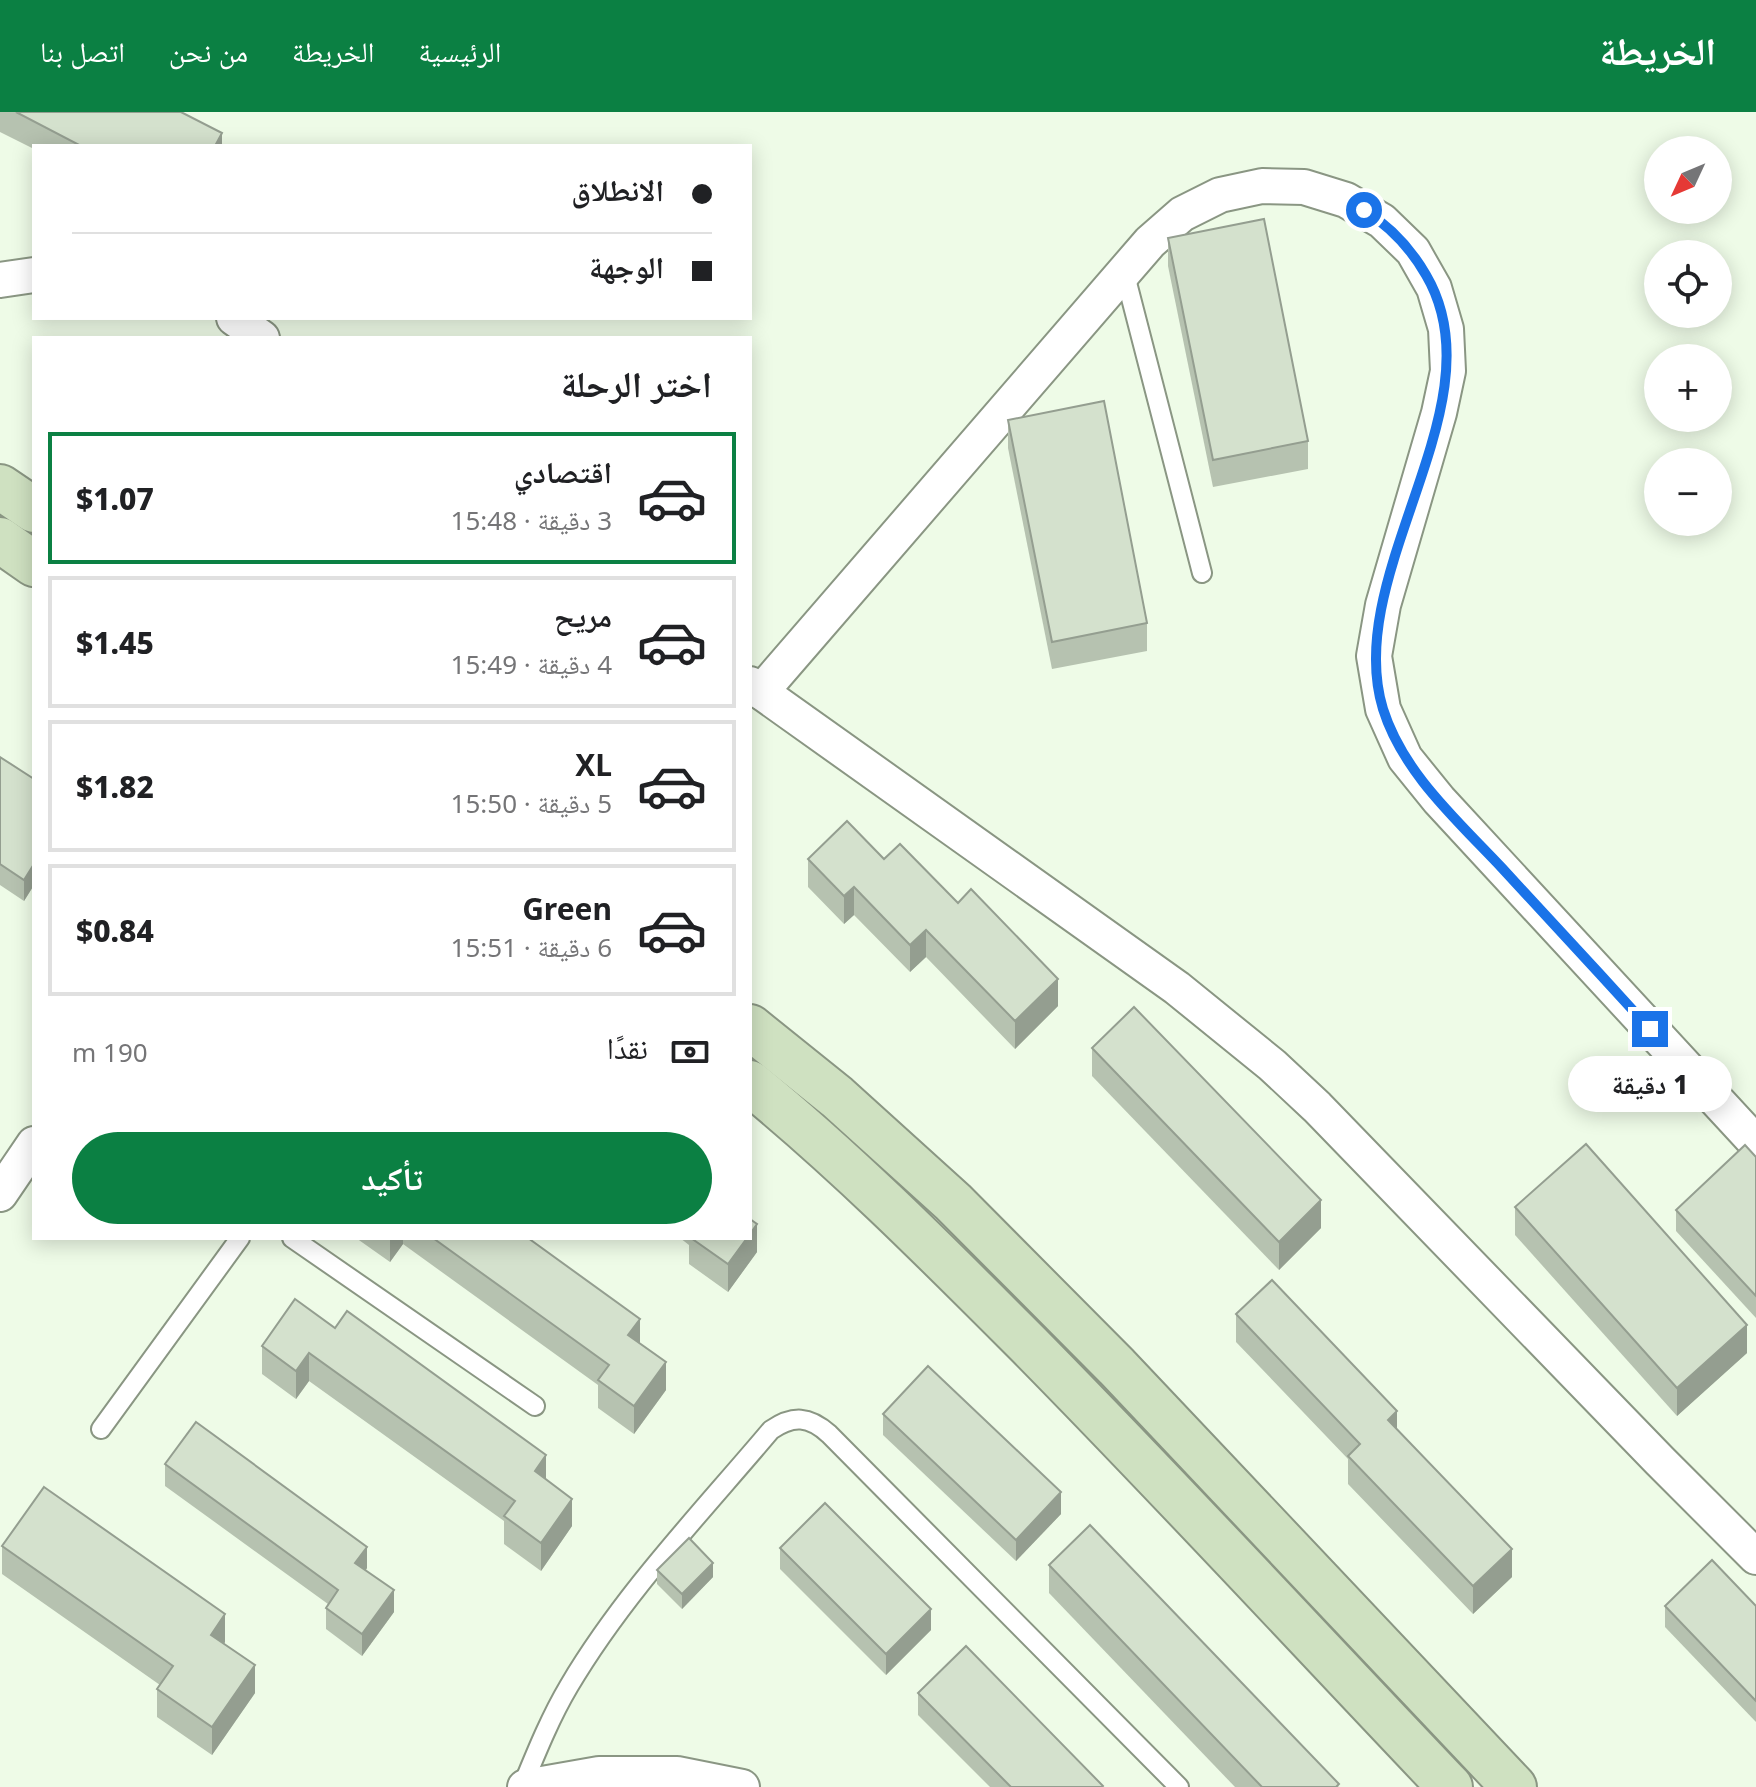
<!DOCTYPE html>
<html lang="ar">
<head>
<meta charset="utf-8">
<style>
  :root { --surface:#fff; --page:#f6f6f6; --text:#202124; --muted:#757577; --line:#e0e0e0; --accent:#0b8043 }
  body { margin:0; font-family:"Noto Sans","Noto Naskh Arabic",sans-serif; background:var(--page); color:var(--text); direction:rtl; height:100vh; display:flex; flex-direction:column; font-size:30px; white-space:nowrap }
  * { box-sizing:border-box; margin:0 }
  p { font-size:26px; color:var(--muted) }
  .icon { flex:none; width:44px; height:44px; fill:none; stroke:currentColor; stroke-width:2; stroke-linecap:round; stroke-linejoin:round }
  .map { position:relative; flex:1; overflow:hidden; direction:ltr }
  .drawer { position:absolute; left:32px; top:224px; width:720px; height:904px; display:flex; flex-direction:column; background:var(--surface); border-radius:0px; box-shadow:0 4px 20px #0003; direction:rtl }
  .drawer>* { flex:none }
  .top-card { position:absolute; left:32px; top:32px; width:720px; height:176px; border-radius:0px; box-shadow:0 4px 20px #0003; direction:rtl; display:grid; align-content:center; height:176px; padding:0 40px; background:var(--surface) }
  .needle { width:52px; rotate:226deg }
  .controls { position:absolute; left:1644px; top:24px; display:grid; gap:16px }
  .controls a { display:grid; place-items:center; width:88px; height:88px; border-radius:50%; background:var(--surface); box-shadow:0 4px 20px #0003; font-size:40px }
  .end { position:absolute; width:36px; height:36px; margin:-18px; border:10px solid #1a73e8; background:#fff; box-shadow:0 0 0 4px #fff }
  .from { border-radius:50% }
  .bubble { position:absolute; height:56px; border-radius:28px; background:var(--surface); box-shadow:0 4px 20px #0003; font-size:26px; font-weight:800; line-height:56px; text-align:center; direction:rtl }
  .top-card b { display:flex; align-items:center; gap:28px; height:76px; font-size:30px }
  .top-card b+b { border-top:2px solid var(--line) }
  .top-card i { width:20px; height:20px; background:var(--text) }
  ul { padding:0; list-style:none }
  li { display:flex; align-items:center; gap:24px; height:132px; margin:0 16px 12px; padding:0 24px; border:4px solid var(--line); border-radius:0px }
  li div { flex:1 }
  li b { display:block; font-size:30px }
  li em { font-style:normal; font-weight:800 }
  li.current { border-color:var(--accent) }
  li>.icon { width:72px; height:72px; stroke-width:1.5 }
  h2 { padding:0 40px; font-size:36px; line-height:96px }
  .pay { display:flex; align-items:center; gap:20px; height:88px; padding:0 40px; font-size:30px }
  .pay p { margin-inline-start:auto }
  .action { display:flex; gap:16px; margin-top:auto; padding:16px 40px }
  .action a { flex:1; height:92px; border-radius:48px; background:var(--accent); color:#fff; font-size:32px; font-weight:800; line-height:92px; text-align:center }
  header { display:flex; align-items:center; gap:48px; box-sizing:border-box; height:112px; padding:0 40px; background:var(--accent); color:#fff }
  header strong { font-size:38px }
  nav { display:flex; gap:44px; margin-inline-start:auto; font-size:28px }
  .map>svg:first-child { display:block }
</style>
</head>
<body>
<header>
<strong>الخريطة</strong>
<nav><a>الرئيسية</a><a>الخريطة</a><a>من نحن</a><a>اتصل بنا</a></nav>
</header>
<div class="map">
<svg width="1756" height="1675" viewBox="0 0 1756 1675">
  <rect width="100%" height="100%" fill="#eefbe7"/>
  <g fill="none" stroke-linecap="round" stroke-linejoin="round">
    <g stroke="#8a9683" stroke-width="22">
      <g id="service">
        <path d="M 1124,159 L 1202,461"/>
        <path d="M 292,1126 L 535,1294"/>
        <path d="M 101,1317 L 240,1126"/>
        <path d="M 522,1675 C 536,1641 550,1606 569,1574 C 624,1481 701,1401 771,1318 C 793,1303 809,1304 829,1322 L 1179,1675"/>
      </g>
    </g>
    <g stroke="#8a9683" stroke-width="38">
      <g id="minor">
        <path d="M 0,168 L 34,163"/>
        <path d="M 234,206 L 262,226"/>
        <path d="M 750,572 L 1177,876 L 1272,953 L 1317,995 L 1660,1349 L 1756,1445"/>
        <path d="M 761,580 L 1150,130 L 1182,102 L 1220,83 L 1262,74 L 1304,75 L 1346,88 L 1382,109 L 1413,139 L 1434,176 L 1446,217 L 1448,259 L 1439,301 L 1383,493 L 1374,544 L 1383,597 L 1405,646 L 1439,688 L 1756,1031"/>
        <path d="M 0,1082 L 34,1032"/>
        <path d="M 525,1675 L 599,1662 L 677,1662 L 742,1675"/>
      </g>
    </g>
    <g stroke="#8a9683" stroke-width="48">
      <g id="secondary">
        <path d="M 0,375 L 34,398"/>
        <path d="M 0,428 L 34,452"/>
        <path d="M 750,915 L 837,985 L 953,1090 L 1117,1255 L 1514,1675"/>
        <path d="M 750,971 C 849,1052 938,1142 1028,1232 C 1171,1377 1309,1527 1450,1675"/>
      </g>
    </g>
    <use href="#service" stroke="#fff" stroke-width="18"/>
    <use href="#minor" stroke="#fff" stroke-width="34"/>
    <use href="#secondary" stroke="#cfe1c1" stroke-width="44"/>
  </g>
  <g fill="#b6c2b0">
    <path d="M 0,0 L 181,0 L 222,34 L 34,34 L 34,37 L 0,20 Z"/>
    <path d="M 1168,126 L 1308,329 L 1308,357 L 1213,375 L 1168,154 Z"/>
    <path d="M 1008,308 L 1147,511 L 1147,539 L 1052,557 L 1008,336 Z"/>
    <path d="M 0,645 L 34,667 L 34,773 L 24,789 L 0,773 Z"/>
    <path d="M 808,747 L 884,747 L 1058,894 L 1015,937 L 926,845 L 910,860 L 854,803 L 844,812 L 808,775 Z"/>
    <path d="M 1092,936 L 1321,1116 L 1279,1158 L 1092,964 Z"/>
    <path d="M 1756,1045 L 1756,1206 L 1676,1119 L 1676,1098 Z"/>
    <path d="M 1515,1095 L 1747,1241 L 1677,1304 L 1515,1123 Z"/>
    <path d="M 356,1126 L 528,1126 L 640,1231 L 666,1278 L 634,1322 L 598,1296 L 598,1273 L 403,1132 L 390,1150 Z"/>
    <path d="M 680,1126 L 750,1126 L 757,1140 L 728,1180 L 689,1152 L 689,1133 Z"/>
    <path d="M 295,1187 L 546,1367 L 572,1414 L 541,1459 L 504,1432 L 504,1409 L 309,1269 L 296,1287 L 262,1262 L 262,1234 Z"/>
    <path d="M 1236,1202 L 1397,1318 L 1512,1465 L 1473,1502 L 1348,1372 L 1348,1347 L 1236,1230 Z"/>
    <path d="M 883,1302 L 1061,1402 L 1016,1449 L 883,1323 Z"/>
    <path d="M 165,1352 L 367,1456 L 366,1458 L 394,1500 L 362,1544 L 326,1517 L 326,1496 L 328,1492 L 165,1374 Z"/>
    <path d="M 2,1434 L 225,1530 L 224,1532 L 255,1581 L 212,1643 L 157,1605 L 157,1577 L 160,1573 L 2,1462 Z"/>
    <path d="M 780,1436 L 931,1518 L 886,1563 L 780,1457 Z"/>
    <path d="M 1049,1453 L 1339,1675 L 1235,1675 L 1049,1481 Z"/>
    <path d="M 657,1458 L 713,1465 L 682,1497 L 657,1472 Z"/>
    <path d="M 1665,1494 L 1756,1494 L 1756,1610 L 1665,1515 Z"/>
    <path d="M 918,1581 L 1103,1675 L 990,1675 L 918,1603 Z"/>
  </g>
  <g fill="#949e90">
    <path d="M 222,21 L 222,34 L 215,34 Z"/>
    <path d="M 34,752 L 34,773 L 24,789 L 24,768 Z"/>
    <path d="M 854,775 L 854,803 L 844,812 L 844,784 Z"/>
    <path d="M 926,818 L 926,845 L 910,860 L 910,833 Z"/>
    <path d="M 1058,867 L 1058,894 L 1015,937 L 1015,909 Z"/>
    <path d="M 1321,1088 L 1321,1116 L 1279,1158 L 1279,1130 Z"/>
    <path d="M 757,1112 L 757,1140 L 728,1180 L 728,1152 L 747,1126 L 750,1126 L 750,1122 Z"/>
    <path d="M 390,1126 L 403,1126 L 403,1132 L 390,1150 Z"/>
    <path d="M 640,1207 L 640,1234 L 628,1223 Z"/>
    <path d="M 1747,1213 L 1747,1241 L 1677,1304 L 1677,1276 Z"/>
    <path d="M 309,1241 L 309,1269 L 296,1287 L 296,1259 Z"/>
    <path d="M 666,1250 L 666,1278 L 634,1322 L 634,1294 Z"/>
    <path d="M 1397,1299 L 1397,1327 L 1388,1308 Z"/>
    <path d="M 546,1343 L 546,1371 L 535,1359 Z"/>
    <path d="M 1061,1380 L 1061,1402 L 1016,1449 L 1016,1428 Z"/>
    <path d="M 572,1387 L 572,1414 L 541,1459 L 541,1431 Z"/>
    <path d="M 367,1435 L 367,1456 L 355,1472 L 355,1451 Z"/>
    <path d="M 1512,1437 L 1512,1465 L 1473,1502 L 1473,1474 Z"/>
    <path d="M 713,1451 L 713,1465 L 682,1497 L 682,1482 Z"/>
    <path d="M 394,1478 L 394,1500 L 362,1544 L 362,1522 Z"/>
    <path d="M 931,1497 L 931,1518 L 886,1563 L 886,1542 Z"/>
    <path d="M 225,1502 L 225,1530 L 211,1550 L 211,1523 Z"/>
    <path d="M 255,1553 L 255,1581 L 212,1643 L 212,1615 Z"/>
  </g>
  <g fill="#d4e1cd" stroke="#949e90" stroke-width="2">
    <path d="M 16,0 L 181,0 L 222,21 L 215,34 L 81,34 Z"/>
    <path d="M 1264,107 L 1308,329 L 1213,348 L 1168,126 Z"/>
    <path d="M 1104,289 L 1147,511 L 1052,530 L 1008,308 Z"/>
    <path d="M 0,645 L 34,667 L 34,752 L 24,768 L 0,752 Z"/>
    <path d="M 847,709 L 884,747 L 900,732 L 958,791 L 971,777 L 1058,867 L 1015,909 L 926,818 L 910,833 L 854,775 L 844,784 L 808,747 Z"/>
    <path d="M 1134,895 L 1321,1088 L 1279,1130 L 1092,936 Z"/>
    <path d="M 1586,1032 L 1747,1213 L 1677,1276 L 1515,1095 Z"/>
    <path d="M 1745,1033 L 1756,1045 L 1756,1184 L 1676,1098 Z"/>
    <path d="M 750,1107 L 757,1112 L 750,1122 Z"/>
    <path d="M 433,1126 L 528,1126 L 640,1207 L 628,1223 L 666,1250 L 634,1294 L 598,1268 L 609,1253 Z"/>
    <path d="M 691,1126 L 747,1126 L 728,1152 Z"/>
    <path d="M 1272,1168 L 1397,1299 L 1388,1308 L 1512,1437 L 1473,1474 L 1348,1344 L 1360,1332 L 1236,1202 Z"/>
    <path d="M 295,1187 L 335,1216 L 347,1199 L 546,1343 L 535,1359 L 572,1387 L 541,1431 L 504,1404 L 515,1389 L 309,1241 L 296,1259 L 262,1234 Z"/>
    <path d="M 928,1254 L 1061,1380 L 1016,1428 L 883,1302 Z"/>
    <path d="M 196,1310 L 367,1435 L 355,1451 L 394,1478 L 362,1522 L 326,1496 L 338,1478 L 165,1352 Z"/>
    <path d="M 44,1375 L 225,1502 L 211,1523 L 255,1553 L 212,1615 L 157,1577 L 173,1554 L 2,1434 Z"/>
    <path d="M 825,1391 L 931,1497 L 886,1542 L 780,1436 Z"/>
    <path d="M 1090,1413 L 1339,1672 L 1336,1675 L 1262,1675 L 1049,1453 Z"/>
    <path d="M 689,1426 L 713,1451 L 682,1482 L 657,1458 Z"/>
    <path d="M 1712,1448 L 1756,1494 L 1756,1589 L 1665,1494 Z"/>
    <path d="M 966,1534 L 1103,1674 L 1102,1675 L 1011,1675 L 918,1581 Z"/>
  </g>
  <g fill="none" stroke-linecap="round" stroke-linejoin="round">
    <path stroke="#1a73e8" stroke-width="10" d="M 1364,98 C 1391,115 1410,135 1426,163 C 1502,292 1341,460 1383,597 C 1403,661 1458,709 1502,756 C 1552,810 1601,863 1650,917"/>
  </g>
</svg>
<div class="controls">
<a><svg class="needle" viewBox="-14 -14 28 28"><path d="M0-13l5 13h-10z" fill="#e53935"/><path d="M0 13l5-13h-10z" fill="#757577"/></svg></a>
<a><svg class="icon" aria-label="locate" viewBox="0 0 24 24"><circle cx="12" cy="12" r="6"/><path d="M12 2v4M12 18v4M2 12h4M18 12h4"/></svg></a>
<a>+</a>
<a>−</a>
</div>
<i class="end from" style="left:1364px;top:98px"></i>
<i class="end" style="left:1650px;top:917px"></i>
<div class="bubble" style="left:1568px;top:944px;width:164px">1 دقيقة</div>
<div class="top-card">
<b><i class="from"></i>الانطلاق</b>
<b><i></i>الوجهة</b>
</div>
<section class="drawer">
<h2>اختر الرحلة</h2>
<ul>
<li class="current"><svg class="icon" aria-label="car" viewBox="0 0 24 24"><path d="M5 17H2v-5l4-1 3-4h7l3 4 3 1v5h-3M9 17h6M6 11h13"/><circle cx="7" cy="17" r="2"/><circle cx="17" cy="17" r="2"/></svg><div><b>اقتصادي</b><p>3 دقيقة · 15:48</p></div><em>$1.07</em></li>
<li><svg class="icon" aria-label="car" viewBox="0 0 24 24"><path d="M5 17H2v-5l4-1 3-4h7l3 4 3 1v5h-3M9 17h6M6 11h13"/><circle cx="7" cy="17" r="2"/><circle cx="17" cy="17" r="2"/></svg><div><b>مريح</b><p>4 دقيقة · 15:49</p></div><em>$1.45</em></li>
<li><svg class="icon" aria-label="car" viewBox="0 0 24 24"><path d="M5 17H2v-5l4-1 3-4h7l3 4 3 1v5h-3M9 17h6M6 11h13"/><circle cx="7" cy="17" r="2"/><circle cx="17" cy="17" r="2"/></svg><div><b>XL</b><p>5 دقيقة · 15:50</p></div><em>$1.82</em></li>
<li><svg class="icon" aria-label="car" viewBox="0 0 24 24"><path d="M5 17H2v-5l4-1 3-4h7l3 4 3 1v5h-3M9 17h6M6 11h13"/><circle cx="7" cy="17" r="2"/><circle cx="17" cy="17" r="2"/></svg><div><b>Green</b><p>6 دقيقة · 15:51</p></div><em>$0.84</em></li>
</ul>
<div class="pay"><svg class="icon" aria-label="cash" viewBox="0 0 24 24"><path d="M3 7h18v10H3z"/><circle cx="12" cy="12" r="2"/></svg>نقدًا<p>190 m</p></div>
<div class="action"><a>تأكيد</a></div>
</section>
</div>
</body>
</html>
